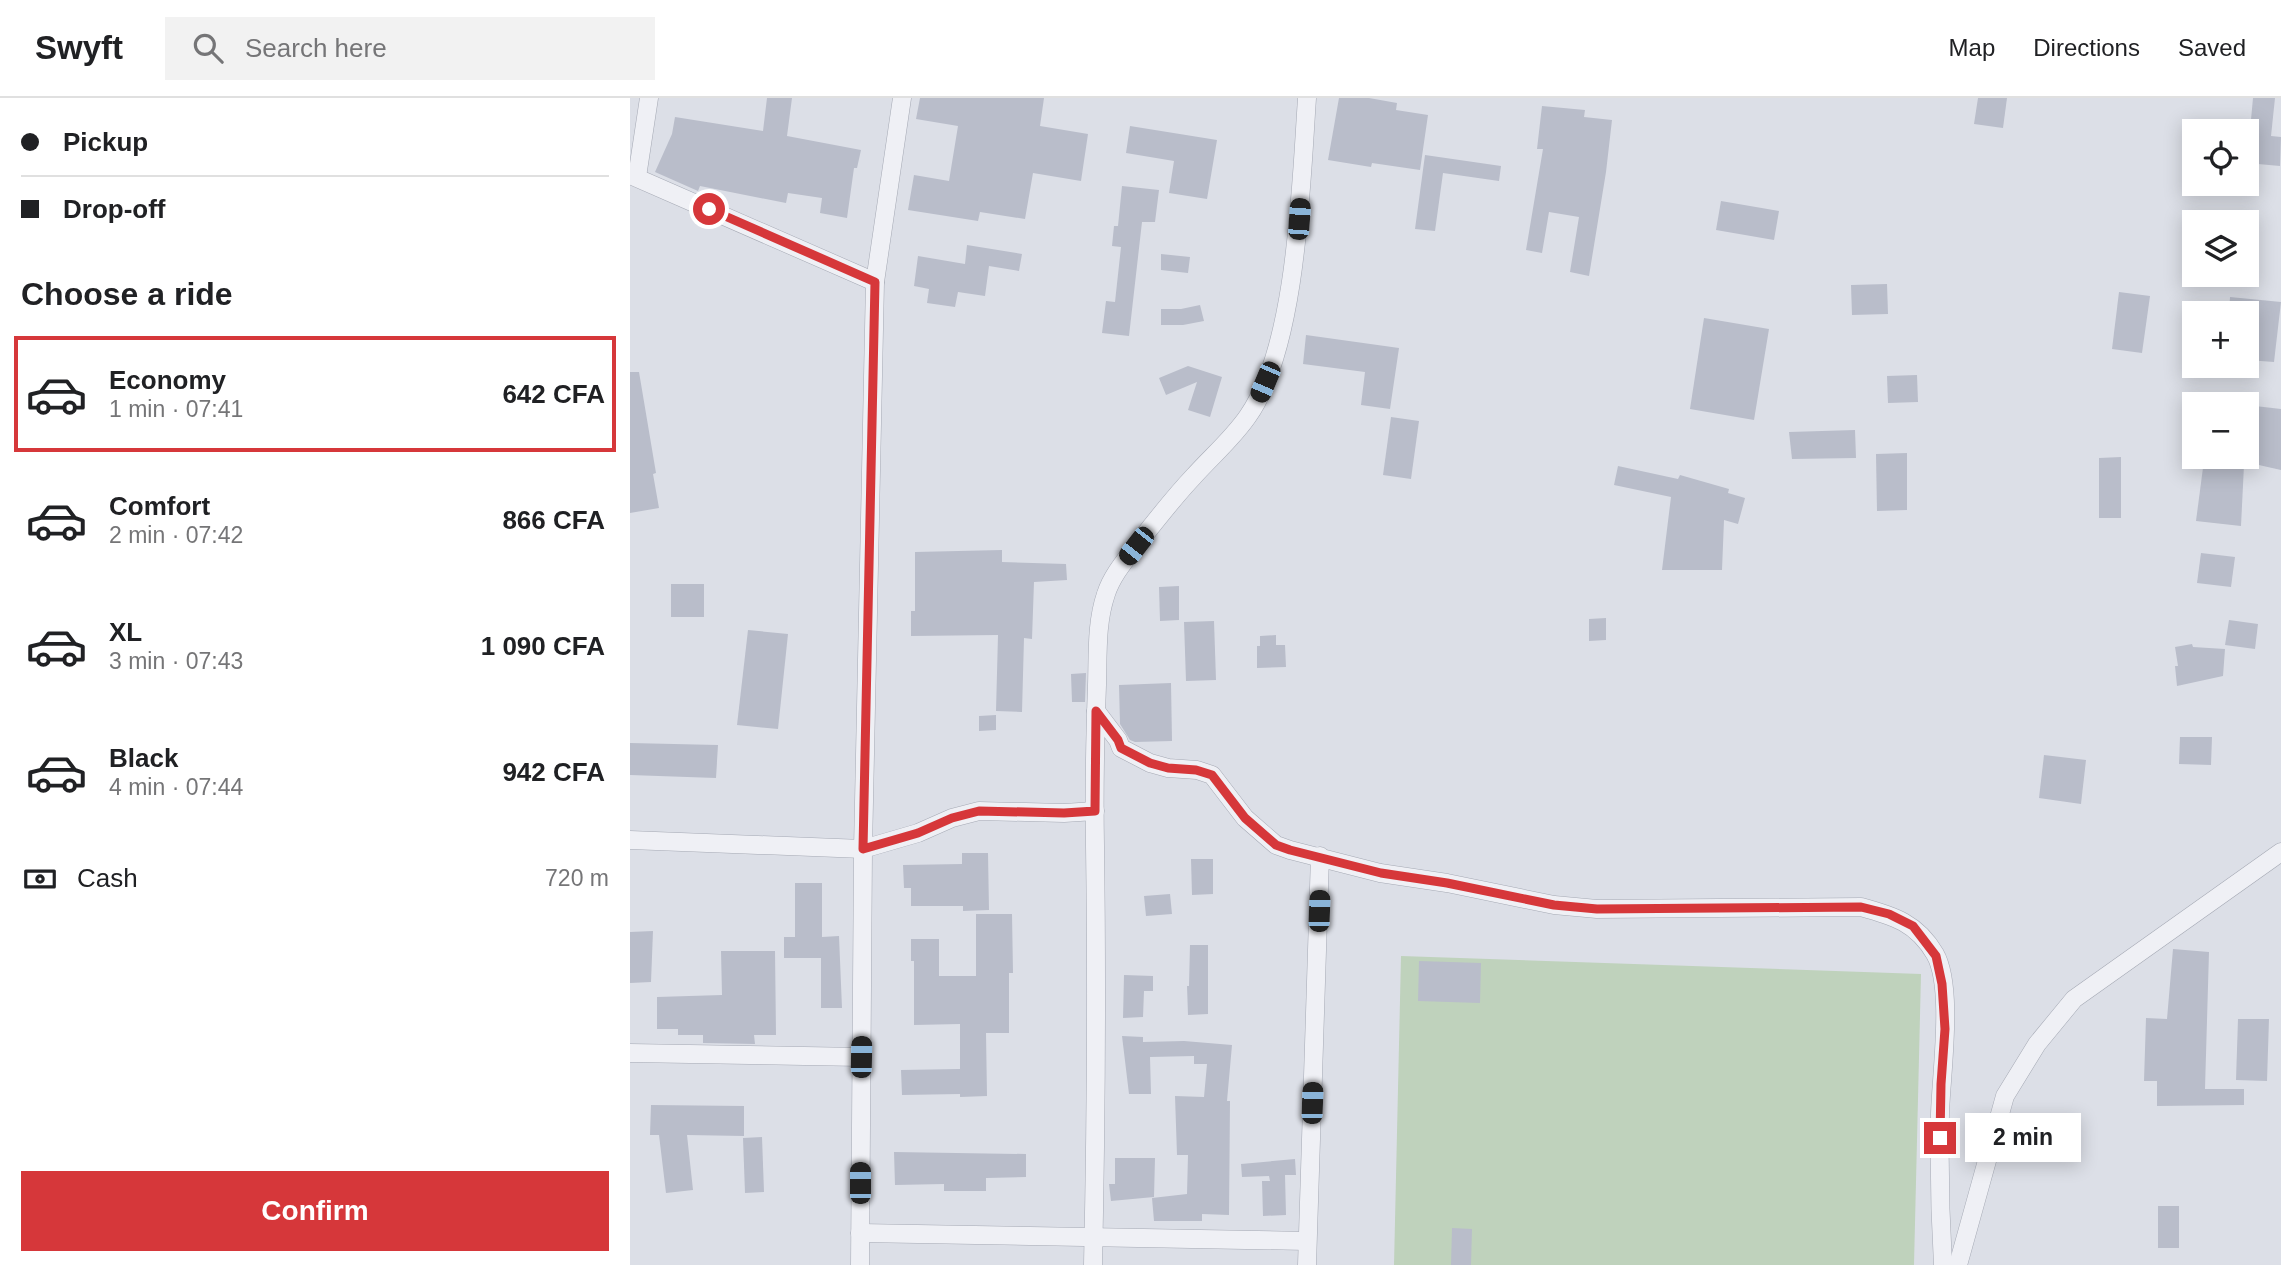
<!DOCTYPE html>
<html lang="en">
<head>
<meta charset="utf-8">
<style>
  :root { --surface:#fff; --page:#f2f2f2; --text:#202124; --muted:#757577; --line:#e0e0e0; --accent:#d6373a }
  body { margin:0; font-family:Helvetica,sans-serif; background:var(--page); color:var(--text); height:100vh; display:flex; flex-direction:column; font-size:26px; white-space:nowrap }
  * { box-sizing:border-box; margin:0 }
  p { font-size:23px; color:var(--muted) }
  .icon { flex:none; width:38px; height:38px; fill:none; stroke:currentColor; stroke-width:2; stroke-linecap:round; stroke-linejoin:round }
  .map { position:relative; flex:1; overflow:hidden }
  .sheet { display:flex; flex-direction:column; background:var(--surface); width:630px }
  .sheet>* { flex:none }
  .banner { display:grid; align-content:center; height:154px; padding:0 21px; background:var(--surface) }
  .controls { position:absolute; left:1552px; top:21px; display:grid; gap:14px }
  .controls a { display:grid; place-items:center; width:77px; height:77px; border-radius:0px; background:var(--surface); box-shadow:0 4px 18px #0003; font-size:35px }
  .end { position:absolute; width:32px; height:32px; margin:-16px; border:9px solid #d6373a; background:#fff; box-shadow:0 0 0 4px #fff }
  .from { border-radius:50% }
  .bubble { position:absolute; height:49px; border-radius:0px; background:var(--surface); box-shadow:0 4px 18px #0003; font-size:23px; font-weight:700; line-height:49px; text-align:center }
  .car { position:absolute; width:21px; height:42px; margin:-21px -10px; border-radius:9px; box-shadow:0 0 5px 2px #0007; background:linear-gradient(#222 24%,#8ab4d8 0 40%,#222 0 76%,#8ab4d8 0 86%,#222 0) }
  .banner b { display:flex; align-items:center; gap:24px; height:66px; font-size:26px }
  .banner b+b { border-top:2px solid var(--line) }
  .banner i { width:18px; height:18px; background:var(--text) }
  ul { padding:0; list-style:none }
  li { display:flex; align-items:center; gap:21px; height:116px; margin:0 14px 10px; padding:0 7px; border:4px solid transparent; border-radius:0px }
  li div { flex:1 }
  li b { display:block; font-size:26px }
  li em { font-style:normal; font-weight:700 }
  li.on { border-color:var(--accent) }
  li>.icon { width:63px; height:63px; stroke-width:1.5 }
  h2 { padding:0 21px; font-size:32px; line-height:84px }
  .pay { display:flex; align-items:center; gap:18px; height:77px; padding:0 21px; font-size:26px }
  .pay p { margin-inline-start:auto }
  .cta { display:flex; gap:14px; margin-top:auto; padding:14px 21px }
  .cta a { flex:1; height:80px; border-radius:0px; background:var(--accent); color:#fff; font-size:28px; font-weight:700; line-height:80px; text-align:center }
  header { display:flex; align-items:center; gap:42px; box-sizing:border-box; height:98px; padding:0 35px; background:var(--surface); border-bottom:2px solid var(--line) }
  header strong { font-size:33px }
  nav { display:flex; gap:38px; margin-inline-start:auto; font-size:24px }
  .search { width:490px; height:63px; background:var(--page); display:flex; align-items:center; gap:18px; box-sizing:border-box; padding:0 24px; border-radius:0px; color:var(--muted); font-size:26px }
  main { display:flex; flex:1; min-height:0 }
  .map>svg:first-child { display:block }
</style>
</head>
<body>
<header>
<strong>Swyft</strong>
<div class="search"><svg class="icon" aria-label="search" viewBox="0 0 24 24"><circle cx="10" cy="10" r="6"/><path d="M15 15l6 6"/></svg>Search here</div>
<nav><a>Map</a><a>Directions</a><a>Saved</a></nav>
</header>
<main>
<section class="sheet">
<div class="banner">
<b><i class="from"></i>Pickup</b>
<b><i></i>Drop-off</b>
</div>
<h2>Choose a ride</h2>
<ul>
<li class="on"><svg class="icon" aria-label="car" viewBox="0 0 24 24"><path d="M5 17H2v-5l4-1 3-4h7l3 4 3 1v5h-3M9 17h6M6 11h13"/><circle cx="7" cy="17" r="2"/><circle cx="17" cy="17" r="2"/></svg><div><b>Economy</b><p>1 min · 07:41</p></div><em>642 CFA</em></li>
<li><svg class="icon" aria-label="car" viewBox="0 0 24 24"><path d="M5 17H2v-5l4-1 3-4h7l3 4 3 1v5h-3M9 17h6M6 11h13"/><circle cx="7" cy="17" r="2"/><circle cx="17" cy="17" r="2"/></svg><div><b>Comfort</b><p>2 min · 07:42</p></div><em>866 CFA</em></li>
<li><svg class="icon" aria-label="car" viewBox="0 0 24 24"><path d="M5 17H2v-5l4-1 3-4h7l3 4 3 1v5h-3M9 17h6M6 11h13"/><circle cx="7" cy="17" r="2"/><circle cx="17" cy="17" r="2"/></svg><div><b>XL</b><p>3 min · 07:43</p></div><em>1 090 CFA</em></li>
<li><svg class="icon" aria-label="car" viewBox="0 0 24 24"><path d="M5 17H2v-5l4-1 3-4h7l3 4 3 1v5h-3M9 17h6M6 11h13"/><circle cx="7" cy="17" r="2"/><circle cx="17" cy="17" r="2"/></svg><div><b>Black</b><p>4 min · 07:44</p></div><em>942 CFA</em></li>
</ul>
<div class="pay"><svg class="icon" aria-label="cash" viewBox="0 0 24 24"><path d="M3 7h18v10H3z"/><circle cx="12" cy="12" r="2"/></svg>Cash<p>720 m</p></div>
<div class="cta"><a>Confirm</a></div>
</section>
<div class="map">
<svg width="1651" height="1167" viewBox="0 0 1651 1167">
  <rect width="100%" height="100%" fill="#dcdfe7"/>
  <path fill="#bfd2bc" d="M 771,858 L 1291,876 L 1284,1167 L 764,1167 Z"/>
  <g fill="#b9bdca">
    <path d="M 137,0 L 162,0 L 157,38 L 231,52 L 227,70 L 224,70 L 217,120 L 190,115 L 192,100 L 158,95 L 156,105 L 70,88 L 68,93 L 25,74 L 42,36 L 45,19 L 133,33 Z"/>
    <path d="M 290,0 L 414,0 L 410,28 L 458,36 L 451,83 L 403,75 L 395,121 L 350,114 L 348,123 L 278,112 L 284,77 L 319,83 L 328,28 L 286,21 Z"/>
    <path d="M 709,0 L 739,0 L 767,5 L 766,12 L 798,17 L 790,72 L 742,65 L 741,69 L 698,62 Z"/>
    <path d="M 1348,0 L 1377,0 L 1373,30 L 1344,26 Z"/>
    <path d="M 1623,0 L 1645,0 L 1641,38 L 1651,39 L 1650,68 L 1617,65 Z"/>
    <path d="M 912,8 L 955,12 L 954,19 L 982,22 L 976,74 L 959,178 L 940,174 L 949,119 L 919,114 L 912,155 L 896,152 L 913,51 L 907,51 Z"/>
    <path d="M 500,28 L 587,42 L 577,101 L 539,95 L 544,63 L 496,55 Z"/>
    <path d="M 795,57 L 871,68 L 869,83 L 813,75 L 805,133 L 785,131 Z"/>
    <path d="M 492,88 L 529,92 L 525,124 L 512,124 L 499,238 L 472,235 L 476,203 L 485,204 L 491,149 L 482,148 L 484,128 L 488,128 Z"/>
    <path d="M 1091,103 L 1149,113 L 1144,142 L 1086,132 Z"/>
    <path d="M 337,147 L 392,156 L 389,173 L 359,168 L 355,198 L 328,194 L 325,209 L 297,205 L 299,191 L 284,188 L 288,158 L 335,166 Z"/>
    <path d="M 531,156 L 560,159 L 558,175 L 531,172 Z"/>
    <path d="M 1257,186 L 1258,216 L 1222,217 L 1221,187 Z"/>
    <path d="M 1489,194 L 1520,198 L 1512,255 L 1482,251 Z"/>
    <path d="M 1600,199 L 1651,204 L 1644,264 L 1617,262 L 1617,215 L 1599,215 Z"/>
    <path d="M 570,207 L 574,223 L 553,227 L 531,227 L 531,211 L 551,211 Z"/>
    <path d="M 1074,220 L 1139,231 L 1124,322 L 1060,311 Z"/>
    <path d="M 676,237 L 769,250 L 760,311 L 731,307 L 735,274 L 673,266 Z"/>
    <path d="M 558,268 L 592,279 L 580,319 L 558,312 L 567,284 L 536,297 L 529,280 Z"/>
    <path d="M 0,274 L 9,274 L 26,375 L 23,376 L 29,410 L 0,415 Z"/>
    <path d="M 1287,277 L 1288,304 L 1258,305 L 1257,278 Z"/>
    <path d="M 1625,308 L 1651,311 L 1651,372 L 1620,365 Z"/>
    <path d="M 761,319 L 789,323 L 781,381 L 753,377 Z"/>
    <path d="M 1225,332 L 1226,360 L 1162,361 L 1159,334 Z"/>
    <path d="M 1277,355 L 1277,412 L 1247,413 L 1246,356 Z"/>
    <path d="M 1491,359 L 1491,420 L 1469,420 L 1469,360 Z"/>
    <path d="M 1574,362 L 1614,367 L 1611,428 L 1566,423 Z"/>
    <path d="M 988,368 L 1048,381 L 1050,377 L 1099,391 L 1098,395 L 1115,400 L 1108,426 L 1094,422 L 1092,472 L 1032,472 L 1041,399 L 984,387 Z"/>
    <path d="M 372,452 L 372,464 L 436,466 L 437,482 L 404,484 L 402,541 L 394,540 L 392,614 L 366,613 L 368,537 L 281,538 L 281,513 L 285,513 L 285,454 Z"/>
    <path d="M 1571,455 L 1605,459 L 1601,489 L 1567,485 Z"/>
    <rect x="41" y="486" width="33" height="33"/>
    <path d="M 549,488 L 549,522 L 530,523 L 529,489 Z"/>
    <path d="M 976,520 L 976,542 L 959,543 L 959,521 Z"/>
    <path d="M 1599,522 L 1628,526 L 1625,551 L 1595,547 Z"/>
    <path d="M 584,523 L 586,582 L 556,583 L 554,524 Z"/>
    <path d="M 118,532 L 158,536 L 148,631 L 107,627 Z"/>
    <path d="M 646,537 L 646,547 L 655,547 L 656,569 L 627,570 L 627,548 L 630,548 L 630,538 Z"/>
    <path d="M 1562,546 L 1563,549 L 1595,551 L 1593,578 L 1547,588 L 1545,568 L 1548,568 L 1545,549 Z"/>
    <path d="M 456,575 L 455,604 L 442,604 L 441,576 Z"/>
    <path d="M 541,585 L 542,643 L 505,644 L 500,642 L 490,626 L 489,587 Z"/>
    <path d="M 366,617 L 366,632 L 349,633 L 349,618 Z"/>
    <path d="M 1550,639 L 1582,639 L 1581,667 L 1549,666 Z"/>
    <path d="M 0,645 L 88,647 L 86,680 L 0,677 Z"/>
    <path d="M 1414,657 L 1456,662 L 1451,706 L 1409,700 Z"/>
    <path d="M 332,755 L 358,755 L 359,812 L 333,813 L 333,808 L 281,808 L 281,790 L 274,790 L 273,767 L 332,766 Z"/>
    <path d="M 561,761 L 583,761 L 583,796 L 562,797 Z"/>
    <path d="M 165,785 L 192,785 L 192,839 L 209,838 L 212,910 L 191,910 L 191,860 L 154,860 L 154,839 L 165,839 Z"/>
    <path d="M 540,796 L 542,816 L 516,818 L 514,798 Z"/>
    <path d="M 346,816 L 382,816 L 383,875 L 379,875 L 379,935 L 356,935 L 357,998 L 330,999 L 330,996 L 272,997 L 271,972 L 330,971 L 330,926 L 284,927 L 284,863 L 281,863 L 281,841 L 309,841 L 309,878 L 346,878 Z"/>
    <path d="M 23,833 L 21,884 L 0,885 L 0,834 Z"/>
    <path d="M 560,847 L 578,847 L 578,916 L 558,917 L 557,888 L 559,888 Z"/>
    <path d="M 1543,851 L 1579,854 L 1575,991 L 1614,991 L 1614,1007 L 1527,1008 L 1527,983 L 1514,983 L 1516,920 L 1537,921 Z"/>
    <path d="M 91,853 L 145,853 L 146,937 L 124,937 L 125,946 L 73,945 L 73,937 L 48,937 L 48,931 L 27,931 L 27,899 L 92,897 Z"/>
    <path d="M 789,863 L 851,865 L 850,905 L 788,903 Z"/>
    <path d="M 494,877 L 523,878 L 523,893 L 514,893 L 513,919 L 493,920 Z"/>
    <path d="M 1608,921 L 1639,921 L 1637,983 L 1606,982 Z"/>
    <path d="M 492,938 L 513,939 L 513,944 L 554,943 L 602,947 L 597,1003 L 600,1003 L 599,1117 L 572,1116 L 572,1123 L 524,1123 L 522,1100 L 557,1096 L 558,1057 L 547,1057 L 545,998 L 574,999 L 577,966 L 564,966 L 564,958 L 520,959 L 521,996 L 499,996 Z"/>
    <path d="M 21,1007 L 114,1008 L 114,1038 L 57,1037 L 63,1092 L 36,1095 L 29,1037 L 20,1037 Z"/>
    <path d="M 132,1039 L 134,1094 L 115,1095 L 113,1040 Z"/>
    <path d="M 264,1054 L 396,1056 L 396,1079 L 356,1080 L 356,1093 L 314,1093 L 314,1086 L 265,1087 Z"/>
    <path d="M 485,1060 L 525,1060 L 524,1099 L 481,1103 L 479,1086 L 485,1086 Z"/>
    <path d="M 665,1061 L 666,1077 L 655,1077 L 656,1117 L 633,1118 L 632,1083 L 640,1083 L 639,1078 L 612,1079 L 611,1066 Z"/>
    <rect x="1528" y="1108" width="21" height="42"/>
    <path d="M 822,1130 L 842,1131 L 841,1167 L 821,1167 Z"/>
  </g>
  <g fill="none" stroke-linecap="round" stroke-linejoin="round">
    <g stroke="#a5a9b4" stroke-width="19">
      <g id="minor">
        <path d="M 0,77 L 245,184"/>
        <path d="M 7,79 L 19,0"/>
        <path d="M 466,613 L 488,642 L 491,650 L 520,665 L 538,670 L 567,672 L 582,677 L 615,720 L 646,747 L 660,752 L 750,775 L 817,785 L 924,807 L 967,811 L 1231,809 C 1264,818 1287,825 1305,856 C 1324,889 1311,977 1310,1016 C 1309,1067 1310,1117 1313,1167"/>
        <path d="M 0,742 L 233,751 L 288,735 L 322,720 L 349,713 L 434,715 L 465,713"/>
        <path d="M 0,955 L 231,959"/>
        <path d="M 230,1135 L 677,1143"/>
        <path d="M 230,1167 L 233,751 L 245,184 L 272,0"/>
        <path d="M 463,1167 C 466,1027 467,888 465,748 C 464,694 465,641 467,587 C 468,557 466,525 476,496 C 482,477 497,460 509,444 C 527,421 544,399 564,378 C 582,358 603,340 618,318 C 667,248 671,86 677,0"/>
        <path d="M 677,1167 L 690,758"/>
        <path d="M 1328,1167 L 1375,998 L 1407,946 L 1444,901 L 1651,754"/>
      </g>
    </g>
    <use href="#minor" stroke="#eff0f5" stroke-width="18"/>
  </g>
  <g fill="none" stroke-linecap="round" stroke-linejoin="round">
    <path stroke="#d6373a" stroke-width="9" d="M 79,111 L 245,184 L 233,751 L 288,735 L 322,720 L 349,713 L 434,715 L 465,713 L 466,613 L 488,642 L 491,650 L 520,665 L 538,670 L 566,672 L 582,677 L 615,720 L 646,747 L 660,752 L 751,775 L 817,785 L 924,807 L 967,811 L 1231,809 L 1259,816 L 1283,828 L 1306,858 L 1312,886 L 1315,931 L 1311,986 L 1310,1040"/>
  </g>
</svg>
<div class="controls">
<a><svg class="icon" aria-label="locate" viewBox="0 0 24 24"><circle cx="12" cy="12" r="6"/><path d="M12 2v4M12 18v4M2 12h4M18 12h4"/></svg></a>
<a><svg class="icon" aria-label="layers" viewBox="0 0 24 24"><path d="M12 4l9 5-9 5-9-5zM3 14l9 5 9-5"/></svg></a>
<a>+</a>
<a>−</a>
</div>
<i class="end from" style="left:79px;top:111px"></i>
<i class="end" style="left:1310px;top:1040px"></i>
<div class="bubble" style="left:1335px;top:1015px;width:116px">2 min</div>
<i class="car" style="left:669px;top:121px;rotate:4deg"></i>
<i class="car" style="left:635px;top:284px;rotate:203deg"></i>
<i class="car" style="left:506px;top:448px;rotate:218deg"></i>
<i class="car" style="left:689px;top:813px;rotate:2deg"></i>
<i class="car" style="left:231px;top:959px;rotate:1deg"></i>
<i class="car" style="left:682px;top:1005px;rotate:2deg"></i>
<i class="car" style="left:230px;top:1085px;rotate:0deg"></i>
</div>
</main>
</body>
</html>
